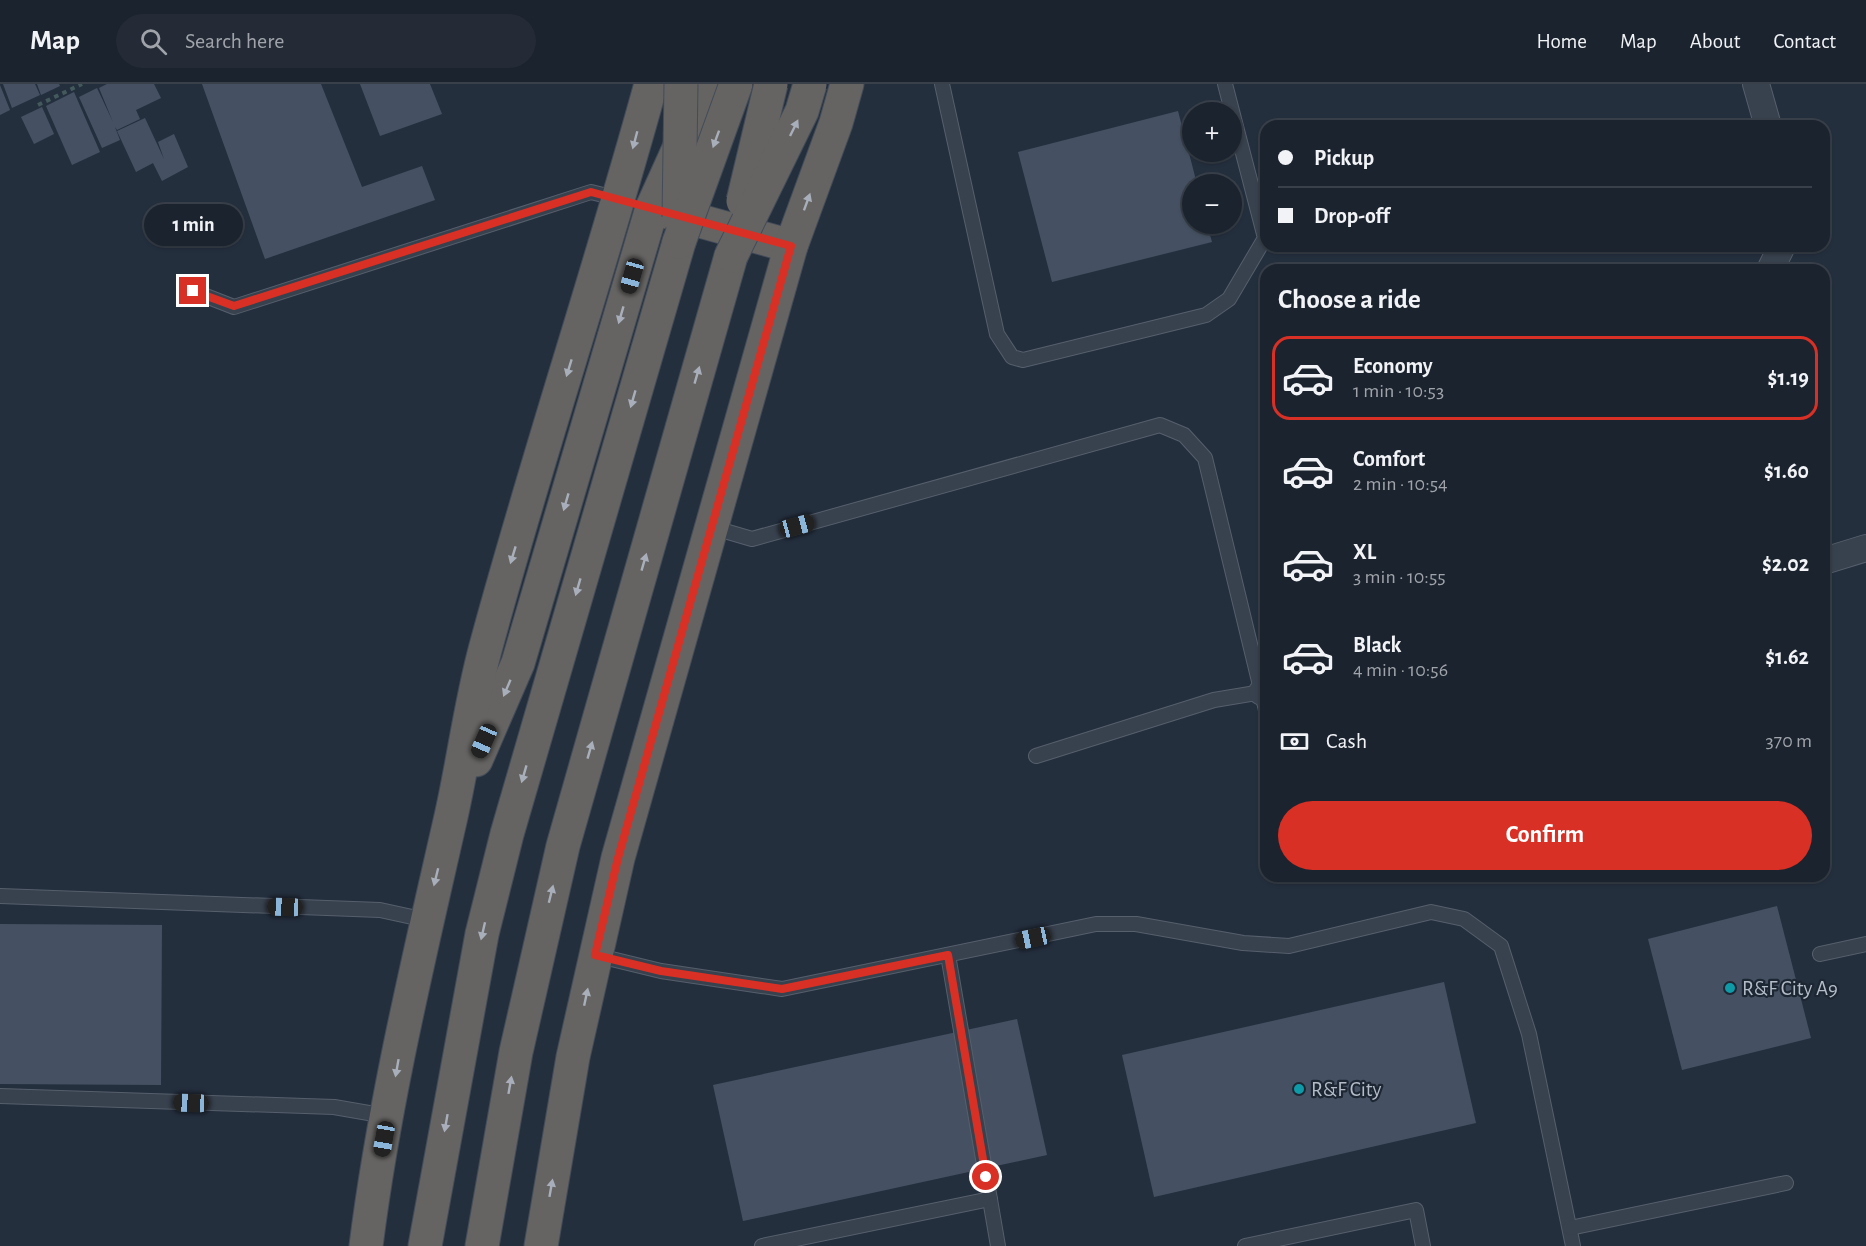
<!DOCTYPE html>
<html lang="en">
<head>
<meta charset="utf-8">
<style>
  :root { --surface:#1b232e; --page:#242b36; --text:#f1f3f6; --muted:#a0a4aa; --line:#39404a; --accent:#d93025 }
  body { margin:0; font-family:"Alegreya Sans",sans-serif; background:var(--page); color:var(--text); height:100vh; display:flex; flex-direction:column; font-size:22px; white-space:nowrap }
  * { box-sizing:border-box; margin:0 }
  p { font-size:20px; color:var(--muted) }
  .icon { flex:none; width:33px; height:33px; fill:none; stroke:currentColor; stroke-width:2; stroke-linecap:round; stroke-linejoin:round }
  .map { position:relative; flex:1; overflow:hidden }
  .sheet { position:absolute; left:1260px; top:180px; width:570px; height:618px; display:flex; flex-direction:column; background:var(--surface); border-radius:18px; box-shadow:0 2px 4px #0004,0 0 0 2px var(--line) }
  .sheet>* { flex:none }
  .hud { position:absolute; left:1260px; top:36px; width:570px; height:132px; border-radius:18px; box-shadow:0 2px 4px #0004,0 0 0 2px var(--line); display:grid; align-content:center; height:132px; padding:0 18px; background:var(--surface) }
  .buttons { position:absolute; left:1182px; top:18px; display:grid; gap:12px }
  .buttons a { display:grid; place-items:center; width:60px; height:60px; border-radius:50%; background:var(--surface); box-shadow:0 2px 4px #0004,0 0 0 2px var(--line); font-size:30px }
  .end { position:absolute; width:27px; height:27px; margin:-14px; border:8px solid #d93025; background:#fff; box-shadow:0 0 0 3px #fff }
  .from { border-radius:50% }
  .bubble { position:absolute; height:42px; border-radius:21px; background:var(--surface); box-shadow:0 2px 4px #0004,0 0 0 2px var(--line); font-size:20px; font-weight:700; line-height:42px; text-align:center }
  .car { position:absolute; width:18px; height:36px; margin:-18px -9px; border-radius:8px; box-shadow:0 0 4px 2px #0007; background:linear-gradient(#222 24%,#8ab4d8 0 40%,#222 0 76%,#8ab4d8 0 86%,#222 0) }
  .hud b { display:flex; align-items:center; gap:21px; height:57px; font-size:22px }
  .hud b+b { border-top:2px solid var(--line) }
  .hud i { width:15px; height:15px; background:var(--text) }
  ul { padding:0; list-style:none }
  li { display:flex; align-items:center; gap:18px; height:84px; margin:0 12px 9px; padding:0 6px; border:3px solid transparent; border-radius:18px }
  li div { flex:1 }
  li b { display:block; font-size:22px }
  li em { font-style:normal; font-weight:700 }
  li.current { border-color:var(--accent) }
  li>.icon { width:54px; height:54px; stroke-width:1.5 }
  h2 { padding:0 18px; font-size:27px; line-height:72px }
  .pay { display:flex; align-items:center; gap:15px; height:66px; padding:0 18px; font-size:22px }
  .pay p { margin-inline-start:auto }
  .primary-button { display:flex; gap:12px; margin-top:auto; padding:12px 18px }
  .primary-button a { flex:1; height:69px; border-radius:36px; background:var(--accent); color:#fff; font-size:24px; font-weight:700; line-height:69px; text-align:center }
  header { display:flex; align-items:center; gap:36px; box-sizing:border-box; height:84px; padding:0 30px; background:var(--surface); border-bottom:2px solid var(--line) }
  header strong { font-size:28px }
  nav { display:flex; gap:33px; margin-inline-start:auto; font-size:21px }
  .search { width:420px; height:54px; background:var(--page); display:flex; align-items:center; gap:15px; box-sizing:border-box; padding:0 21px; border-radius:33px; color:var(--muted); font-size:22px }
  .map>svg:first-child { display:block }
</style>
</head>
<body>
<header>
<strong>Map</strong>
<div class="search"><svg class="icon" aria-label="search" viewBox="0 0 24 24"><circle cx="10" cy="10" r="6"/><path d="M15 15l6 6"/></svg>Search here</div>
<nav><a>Home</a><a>Map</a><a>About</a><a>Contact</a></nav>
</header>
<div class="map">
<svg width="1866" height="1162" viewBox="0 0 1866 1162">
  <rect width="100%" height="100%" fill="#242f3e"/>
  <g fill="#455162">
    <path d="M 3,0 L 35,0 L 40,11 L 12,24 Z"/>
    <path d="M 37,0 L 59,0 L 60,2 L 41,11 Z"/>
    <path d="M 107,0 L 154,0 L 161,14 L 136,26 L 140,35 L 117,46 L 115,43 L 120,56 L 102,64 L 79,13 L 97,4 L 113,38 L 99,4 Z"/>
    <path d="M 202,0 L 321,0 L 362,103 L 422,82 L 435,116 L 265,175 Z"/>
    <path d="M 360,0 L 430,0 L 442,30 L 380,52 Z"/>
    <path d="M 0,1 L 10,26 L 0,31 Z"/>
    <path d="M 74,8 L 100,68 L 72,81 L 46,22 Z"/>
    <path d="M 42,23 L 54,50 L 34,60 L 21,33 Z"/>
    <path d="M 1178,27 L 1197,100 L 1192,100 L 1192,140 L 1207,140 L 1212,158 L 1052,198 L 1018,68 Z"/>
    <path d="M 145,34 L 164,75 L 158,58 L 174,50 L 188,83 L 162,97 L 153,79 L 136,88 L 117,47 Z"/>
    <path d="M 1777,822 L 1811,954 L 1682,986 L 1648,855 Z"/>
    <path d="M 0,840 L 162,841 L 161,1001 L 0,1000 Z"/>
    <path d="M 1444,898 L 1476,1039 L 1154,1113 L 1122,971 Z"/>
    <path d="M 1017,935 L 1047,1071 L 743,1137 L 713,1001 Z"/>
  </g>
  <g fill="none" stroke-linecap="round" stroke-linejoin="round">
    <g stroke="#565f6c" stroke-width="16">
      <g id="service">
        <path d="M 942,0 L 997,250 L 1012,273 L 1023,276 L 1206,231 L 1229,215 L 1265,154 L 1225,0"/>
        <path d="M 193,207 L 234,223 L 591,108 L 619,115"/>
        <path d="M 711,443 L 752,455 L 1160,341 L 1184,351 L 1205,374 L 1266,626"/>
        <path d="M 1036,672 L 1214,616 L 1262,608"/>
        <path d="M 0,812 L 380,826 L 426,836"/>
        <path d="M 1820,870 L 1866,860"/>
        <path d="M 595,871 L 661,887 L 782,905 L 1096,840 L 1136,840 L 1243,859 L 1289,862 L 1431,828 L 1464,835 L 1501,862 L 1529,950 L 1573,1162"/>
        <path d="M 948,871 L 998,1162"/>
        <path d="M 0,1012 L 334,1023 L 386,1032"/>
        <path d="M 1570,1144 L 1786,1099"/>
        <path d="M 762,1162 L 990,1115"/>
        <path d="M 1245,1162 L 1416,1126 L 1423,1162"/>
      </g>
    </g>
    <g stroke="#565f6c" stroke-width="28">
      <g id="minor">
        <path d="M 1756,0 L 1768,42"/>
        <path d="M 1770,186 L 1782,162"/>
        <path d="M 1824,477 L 1866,464"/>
        <path d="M 1262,608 L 1266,607"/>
      </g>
    </g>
    <g stroke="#434c59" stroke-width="35">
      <g id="trunk">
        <path d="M 660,126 L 791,162"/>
        <path d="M 476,676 L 518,579 L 652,124 L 708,0"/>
        <path d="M 366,1162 C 384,1019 418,878 450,737 C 463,681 470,622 485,566 C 536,376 599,190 651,0"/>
        <path d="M 425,1162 L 482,850 L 507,750 L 679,158"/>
        <path d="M 482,1162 L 516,968 L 563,762 L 731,172"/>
        <path d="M 541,1162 L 573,973 L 618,774 L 791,162 L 836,39 L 847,0"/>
      </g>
    </g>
    <path stroke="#44595c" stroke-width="4" stroke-dasharray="4.5 4.5" stroke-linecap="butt" d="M 38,21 L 82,0"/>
    <use href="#service" stroke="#38414e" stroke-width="14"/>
    <use href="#minor" stroke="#38414e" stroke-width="26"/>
    <use href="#trunk" stroke="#656462" stroke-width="33"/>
    <g stroke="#434c59" stroke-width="35" stroke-linecap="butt">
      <g id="trunk-bridge">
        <path d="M 743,117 L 771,0"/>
        <path d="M 679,133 L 681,0"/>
        <path d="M 679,158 L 736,0"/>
        <path d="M 731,172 L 802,27 L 810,0"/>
      </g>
    </g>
    <use href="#trunk-bridge" stroke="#656462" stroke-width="33"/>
  </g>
  <defs><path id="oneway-solid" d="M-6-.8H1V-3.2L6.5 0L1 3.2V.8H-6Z" transform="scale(1.5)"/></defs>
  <g fill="#a8afba">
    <use href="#oneway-solid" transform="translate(794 44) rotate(-64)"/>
    <use href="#oneway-solid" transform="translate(716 55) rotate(110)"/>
    <use href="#oneway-solid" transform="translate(635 56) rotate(105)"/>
    <use href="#oneway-solid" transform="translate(807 118) rotate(-70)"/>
    <use href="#oneway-solid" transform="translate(621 231) rotate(106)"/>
    <use href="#oneway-solid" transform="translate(569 284) rotate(107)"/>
    <use href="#oneway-solid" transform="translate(697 291) rotate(-74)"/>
    <use href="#oneway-solid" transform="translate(633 315) rotate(106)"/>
    <use href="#oneway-solid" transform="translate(566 418) rotate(106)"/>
    <use href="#oneway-solid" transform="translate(513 471) rotate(107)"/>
    <use href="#oneway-solid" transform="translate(644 478) rotate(-74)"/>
    <use href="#oneway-solid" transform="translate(578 503) rotate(106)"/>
    <use href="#oneway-solid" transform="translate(507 604) rotate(113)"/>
    <use href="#oneway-solid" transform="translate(590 666) rotate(-74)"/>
    <use href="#oneway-solid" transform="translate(524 690) rotate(106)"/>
    <use href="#oneway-solid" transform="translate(436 793) rotate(104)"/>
    <use href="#oneway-solid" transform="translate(551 810) rotate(-76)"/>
    <use href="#oneway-solid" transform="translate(483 847) rotate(103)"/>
    <use href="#oneway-solid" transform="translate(586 913) rotate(-78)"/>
    <use href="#oneway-solid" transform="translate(397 984) rotate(100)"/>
    <use href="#oneway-solid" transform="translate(510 1001) rotate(-80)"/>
    <use href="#oneway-solid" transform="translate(446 1039) rotate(100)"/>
    <use href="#oneway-solid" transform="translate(551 1104) rotate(-80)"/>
  </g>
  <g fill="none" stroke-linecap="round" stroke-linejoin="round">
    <path stroke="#d93025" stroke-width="8" d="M 193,207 L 234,222 L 591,108 L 791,162 L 618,774 L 595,871 L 661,887 L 782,905 L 948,871 L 986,1093"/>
  </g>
  <g fill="#0f9aa8" stroke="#1d2633" stroke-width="2">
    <circle cx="1730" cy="904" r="6"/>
    <circle cx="1299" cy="1005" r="6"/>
  </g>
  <g text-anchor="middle" stroke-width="4.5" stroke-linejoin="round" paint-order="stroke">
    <g font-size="21" fill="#b4bcc9" stroke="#1d2633" text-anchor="start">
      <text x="1742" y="911">R&amp;F City A9</text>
      <text x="1311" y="1012">R&amp;F City</text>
    </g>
  </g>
</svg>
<div class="buttons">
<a>+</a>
<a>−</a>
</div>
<i class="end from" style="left:986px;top:1093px"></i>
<i class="end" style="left:193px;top:207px"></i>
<div class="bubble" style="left:144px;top:120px;width:99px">1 min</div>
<i class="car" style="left:632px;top:192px;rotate:196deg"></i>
<i class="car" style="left:797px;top:442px;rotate:75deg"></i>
<i class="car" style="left:484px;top:657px;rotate:204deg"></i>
<i class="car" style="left:285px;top:823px;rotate:272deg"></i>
<i class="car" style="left:1033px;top:854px;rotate:258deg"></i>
<i class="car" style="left:191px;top:1019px;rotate:272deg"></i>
<i class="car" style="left:384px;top:1055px;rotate:190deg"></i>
<div class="hud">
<b><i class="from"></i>Pickup</b>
<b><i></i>Drop-off</b>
</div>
<section class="sheet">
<h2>Choose a ride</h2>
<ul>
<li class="current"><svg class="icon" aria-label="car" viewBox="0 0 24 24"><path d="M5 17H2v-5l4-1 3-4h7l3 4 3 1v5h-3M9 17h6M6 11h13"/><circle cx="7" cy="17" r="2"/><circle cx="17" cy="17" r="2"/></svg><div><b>Economy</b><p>1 min · 10:53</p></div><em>$1.19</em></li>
<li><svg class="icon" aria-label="car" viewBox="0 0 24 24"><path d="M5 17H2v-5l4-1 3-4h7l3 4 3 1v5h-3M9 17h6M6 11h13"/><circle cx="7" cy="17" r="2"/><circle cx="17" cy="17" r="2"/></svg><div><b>Comfort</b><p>2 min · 10:54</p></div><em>$1.60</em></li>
<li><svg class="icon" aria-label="car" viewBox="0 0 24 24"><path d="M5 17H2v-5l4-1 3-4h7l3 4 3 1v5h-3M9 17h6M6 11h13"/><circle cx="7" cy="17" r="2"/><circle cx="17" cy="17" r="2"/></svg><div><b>XL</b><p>3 min · 10:55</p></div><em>$2.02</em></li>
<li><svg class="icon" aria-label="car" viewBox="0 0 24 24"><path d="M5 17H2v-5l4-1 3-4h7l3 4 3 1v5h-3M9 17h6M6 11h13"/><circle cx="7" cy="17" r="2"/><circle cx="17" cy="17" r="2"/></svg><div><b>Black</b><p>4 min · 10:56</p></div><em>$1.62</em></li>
</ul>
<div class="pay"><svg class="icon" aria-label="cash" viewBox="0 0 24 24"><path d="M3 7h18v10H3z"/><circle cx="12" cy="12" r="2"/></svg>Cash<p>370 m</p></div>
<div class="primary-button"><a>Confirm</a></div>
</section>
</div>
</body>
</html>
